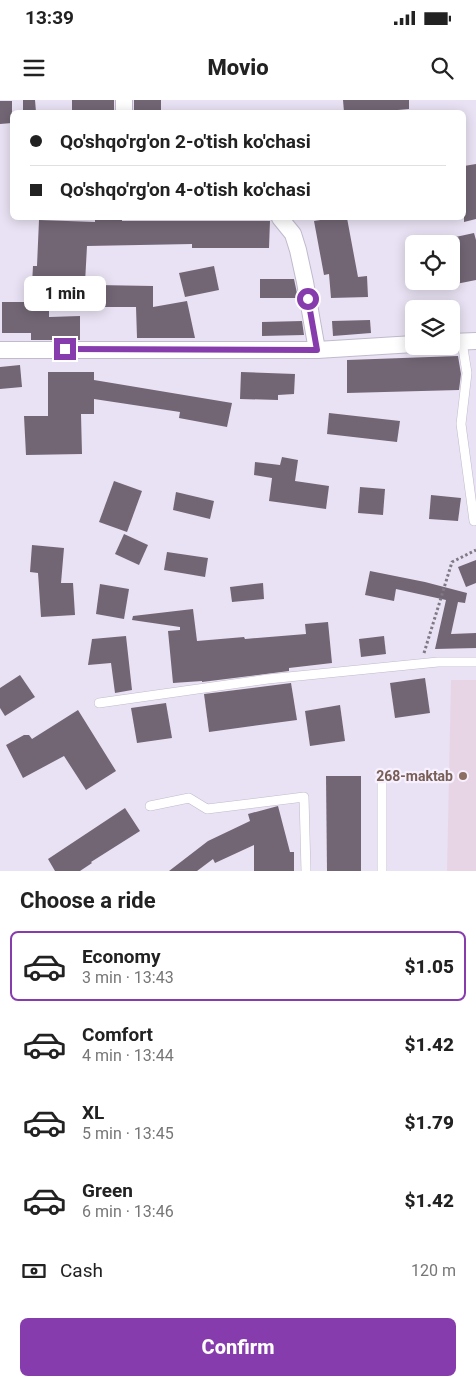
<!DOCTYPE html>
<html lang="en">
<head>
<meta charset="utf-8">
<style>
  :root { --surface:#fff; --page:#f2f2f2; --text:#222; --muted:#767676; --line:#e0e0e0; --accent:#873cad }
  body { margin:0; font-family:Roboto,sans-serif; background:var(--page); color:var(--text); height:100vh; display:flex; flex-direction:column; font-size:19px; white-space:nowrap }
  * { box-sizing:border-box; margin:0 }
  p { font-size:16px; color:var(--muted) }
  .icon { flex:none; width:28px; height:28px; fill:none; stroke:currentColor; stroke-width:2; stroke-linecap:round; stroke-linejoin:round }
  .map { position:relative; height:771px; overflow:hidden }
  .drawer { display:flex; flex-direction:column; background:var(--surface); flex:1 }
  .drawer>* { flex:none }
  .hud { position:absolute; left:10px; top:10px; width:456px; height:110px; border-radius:8px; box-shadow:0 2px 12px #0003; display:grid; align-content:center; height:110px; padding:0 20px; background:var(--surface) }
  .fabs { position:absolute; left:405px; top:135px; display:grid; gap:10px }
  .fabs a { display:grid; place-items:center; width:55px; height:55px; border-radius:8px; background:var(--surface); box-shadow:0 2px 12px #0003; font-size:25px }
  .end { position:absolute; width:22px; height:22px; margin:-11px; border:6px solid #873cad; background:#fff; box-shadow:0 0 0 2px #fff }
  .from { border-radius:50% }
  .bubble { position:absolute; height:35px; border-radius:8px; background:var(--surface); box-shadow:0 2px 12px #0003; font-size:16px; font-weight:800; line-height:35px; text-align:center }
  .hud b { display:flex; align-items:center; gap:18px; height:48px; font-size:19px }
  .hud b+b { border-top:1px solid var(--line) }
  .hud i { width:12px; height:12px; background:var(--text) }
  ul { padding:0; list-style:none }
  li { display:flex; align-items:center; gap:15px; height:70px; margin:0 10px 8px; padding:0 10px; border:2px solid transparent; border-radius:8px }
  li div { flex:1 }
  li b { display:block; font-size:19px }
  li em { font-style:normal; font-weight:800 }
  li.current { border-color:var(--accent) }
  li>.icon { width:45px; height:45px; stroke-width:1.5 }
  h2 { padding:0 20px; font-size:22px; line-height:60px }
  .pay { display:flex; align-items:center; gap:12px; height:55px; padding:0 20px; font-size:19px }
  .pay p { margin-inline-start:auto }
  .button { display:flex; gap:10px; margin-top:auto; padding:10px 20px }
  .button a { flex:1; height:58px; border-radius:8px; background:var(--accent); color:#fff; font-size:20px; font-weight:800; line-height:58px; text-align:center }
  .status { display:flex; justify-content:space-between; align-items:center; height:35px; padding:0 25px; background:var(--surface); direction:ltr }
  .status svg { height:14px; fill:currentColor }
  header { display:flex; justify-content:space-between; align-items:center; height:65px; padding:0 20px; background:var(--surface); font-size:22px; font-weight:800 }
  .map>svg:first-child { display:block }
</style>
</head>
<body>
<div class="status"><b>13:39</b><svg viewBox="0 0 49 12"><path d="M0 12V9h3v3zM5 12V6h3v6zM10 12V3h3v9zM15 12V0h3v12zM26 1h20v11H26zM47 4h2v5h-2z"/></svg></div>
<header><svg class="icon" aria-label="menu" viewBox="0 0 24 24"><path d="M4 6h16M4 12h16M4 18h16"/></svg>Movio<svg class="icon" aria-label="search" viewBox="0 0 24 24"><circle cx="10" cy="10" r="6"/><path d="M15 15l6 6"/></svg></header>
<div class="map">
<svg width="476" height="771" viewBox="0 0 476 771">
  <rect width="100%" height="100%" fill="#e9e2f4"/>
  <path fill="#e7d5e6" d="M 451,580 L 476,580 L 476,771 L 447,771 Z"/>
  <g fill="#726674">
    <path d="M 23,0 L 35,0 L 36,12 L 23,12 Z"/>
    <rect x="72" y="0" width="42" height="12"/>
    <rect x="134" y="0" width="27" height="12"/>
    <path d="M 343,0 L 409,0 L 409,9 L 375,12 L 344,12 Z"/>
    <path d="M 0,1 L 12,1 L 12,23 L 0,24 Z"/>
    <path d="M 476,64 L 476,119 L 464,122 L 464,66 Z"/>
    <path d="M 95,118 L 122,118 L 122,121 L 270,121 L 269,148 L 192,148 L 192,144 L 87,146 L 85,183 L 49,181 L 49,217 L 80,216 L 80,240 L 31,240 L 31,233 L 2,233 L 2,202 L 31,202 L 33,166 L 37,166 L 39,120 L 95,122 Z"/>
    <path d="M 333,118 L 347,118 L 358,177 L 367,176 L 368,197 L 331,198 L 329,174 L 324,175 L 314,121 Z"/>
    <path d="M 474,133 L 476,140 L 476,180 L 451,185 L 451,138 Z"/>
    <path d="M 214,166 L 219,190 L 185,197 L 179,173 Z"/>
    <path d="M 260,179 L 294,179 L 298,198 L 260,198 Z"/>
    <path d="M 97,185 L 153,186 L 153,207 L 187,201 L 195,238 L 137,238 L 136,207 L 96,207 Z"/>
    <path d="M 370,220 L 371,233 L 333,236 L 332,221 Z"/>
    <path d="M 302,221 L 304,235 L 262,236 L 262,222 Z"/>
    <path d="M 458,256 L 461,274 L 459,290 L 347,293 L 347,260 Z"/>
    <path d="M 20,265 L 22,287 L 0,289 L 0,267 Z"/>
    <path d="M 48,272 L 94,272 L 94,280 L 232,303 L 227,327 L 179,318 L 180,312 L 94,299 L 94,314 L 81,314 L 82,354 L 26,355 L 24,316 L 48,316 Z"/>
    <path d="M 241,272 L 295,274 L 294,294 L 278,295 L 278,300 L 240,299 Z"/>
    <path d="M 329,313 L 400,321 L 397,342 L 327,334 Z"/>
    <path d="M 282,357 L 298,360 L 295,381 L 329,386 L 326,409 L 269,401 L 272,378 L 254,375 L 255,362 L 280,365 Z"/>
    <path d="M 114,381 L 142,391 L 127,432 L 99,422 Z"/>
    <path d="M 360,387 L 385,389 L 383,415 L 358,413 Z"/>
    <path d="M 176,392 L 214,401 L 210,419 L 173,410 Z"/>
    <path d="M 431,395 L 461,398 L 458,421 L 429,419 Z"/>
    <path d="M 124,434 L 148,445 L 139,465 L 115,454 Z"/>
    <path d="M 32,445 L 64,448 L 61,483 L 73,483 L 75,515 L 41,517 L 38,473 L 30,472 Z"/>
    <path d="M 167,452 L 208,458 L 205,477 L 164,470 Z"/>
    <path d="M 476,460 L 476,483 L 466,487 L 458,467 Z"/>
    <path d="M 370,471 L 425,482 L 467,493 L 465,503 L 458,502 L 451,534 L 476,533 L 476,548 L 435,549 L 446,500 L 396,489 L 394,501 L 365,495 Z"/>
    <path d="M 263,483 L 264,499 L 232,502 L 230,487 Z"/>
    <path d="M 100,484 L 129,489 L 124,519 L 96,514 Z"/>
    <path d="M 193,509 L 197,541 L 244,537 L 245,539 L 306,534 L 305,524 L 328,522 L 332,563 L 289,568 L 289,571 L 202,582 L 202,581 L 173,583 L 168,531 L 180,530 L 180,527 L 132,520 L 133,516 Z"/>
    <path d="M 126,536 L 132,590 L 115,593 L 111,563 L 88,565 L 92,539 Z"/>
    <path d="M 384,536 L 386,554 L 361,557 L 359,539 Z"/>
    <path d="M 20,575 L 35,597 L 5,616 L 0,608 L 0,588 Z"/>
    <path d="M 425,578 L 430,613 L 395,618 L 390,583 Z"/>
    <path d="M 291,583 L 297,620 L 209,632 L 204,594 Z"/>
    <path d="M 166,603 L 172,638 L 137,643 L 131,608 Z"/>
    <path d="M 340,605 L 345,641 L 310,646 L 305,611 Z"/>
    <path d="M 78,610 L 116,671 L 86,690 L 64,656 L 23,678 L 6,645 L 24,635 L 29,635 L 32,639 Z"/>
    <path d="M 326,676 L 361,676 L 361,771 L 327,771 Z"/>
    <path d="M 278,706 L 290,752 L 294,752 L 294,771 L 254,771 L 254,745 L 215,763 L 213,759 L 197,771 L 169,771 L 208,741 L 250,721 L 248,714 Z"/>
    <path d="M 125,708 L 140,731 L 91,762 L 92,763 L 80,771 L 55,771 L 48,759 Z"/>
  </g>
  <g fill="none" stroke-linecap="round" stroke-linejoin="round">
    <g stroke="#c1bacc" stroke-width="10">
      <g id="lane">
        <path d="M 462,242 L 467,273 L 461,324 L 474,421"/>
        <path d="M 99,603 L 268,579 L 438,562 L 476,562"/>
        <path d="M 150,706 L 189,698 L 207,709 L 304,697 L 306,771"/>
        <path d="M 382,771 L 382,678"/>
      </g>
    </g>
    <g stroke="#c1bacc" stroke-width="18">
      <g id="street">
        <path d="M 124,0 L 124,12"/>
        <path d="M 280,118 L 293,134 L 298,150 L 305,182 L 317,250"/>
        <path d="M 451,242 L 476,241"/>
        <path d="M 0,250 L 317,250 L 414,244"/>
      </g>
    </g>
    <path stroke="#7e7985" stroke-width="3" stroke-dasharray="2.5 2.5" stroke-linecap="butt" d="M 424,553 L 452,462 L 476,450"/>
    <use href="#lane" stroke="#fff" stroke-width="9"/>
    <use href="#street" stroke="#fff" stroke-width="16"/>
  </g>
  <g fill="none" stroke-linecap="round" stroke-linejoin="round">
    <path stroke="#873cad" stroke-width="6" d="M 65,249 L 317,250 L 308,199"/>
  </g>
  <circle fill="#8d6e63" stroke="#f6f0ff" stroke-width="2" cx="463" cy="676" r="5"/>
  <g text-anchor="middle" stroke-width="4.5" stroke-linejoin="round" paint-order="stroke">
    <g font-size="14" font-weight="bold" fill="#785e54" stroke="#f6f0ff" text-anchor="end">
      <text x="453" y="681">268-maktab</text>
    </g>
  </g>
</svg>
<div class="fabs">
<a><svg class="icon" aria-label="locate" viewBox="0 0 24 24"><circle cx="12" cy="12" r="6"/><path d="M12 2v4M12 18v4M2 12h4M18 12h4"/></svg></a>
<a><svg class="icon" aria-label="layers" viewBox="0 0 24 24"><path d="M12 4l9 5-9 5-9-5zM3 14l9 5 9-5"/></svg></a>
</div>
<i class="end from" style="left:308px;top:199px"></i>
<i class="end" style="left:65px;top:249px"></i>
<div class="bubble" style="left:24px;top:176px;width:82px">1 min</div>
<div class="hud">
<b><i class="from"></i>Qo'shqo'rg'on 2-o'tish ko'chasi</b>
<b><i></i>Qo'shqo'rg'on 4-o'tish ko'chasi</b>
</div>
</div>
<section class="drawer">
<h2>Choose a ride</h2>
<ul>
<li class="current"><svg class="icon" aria-label="car" viewBox="0 0 24 24"><path d="M5 17H2v-5l4-1 3-4h7l3 4 3 1v5h-3M9 17h6M6 11h13"/><circle cx="7" cy="17" r="2"/><circle cx="17" cy="17" r="2"/></svg><div><b>Economy</b><p>3 min · 13:43</p></div><em>$1.05</em></li>
<li><svg class="icon" aria-label="car" viewBox="0 0 24 24"><path d="M5 17H2v-5l4-1 3-4h7l3 4 3 1v5h-3M9 17h6M6 11h13"/><circle cx="7" cy="17" r="2"/><circle cx="17" cy="17" r="2"/></svg><div><b>Comfort</b><p>4 min · 13:44</p></div><em>$1.42</em></li>
<li><svg class="icon" aria-label="car" viewBox="0 0 24 24"><path d="M5 17H2v-5l4-1 3-4h7l3 4 3 1v5h-3M9 17h6M6 11h13"/><circle cx="7" cy="17" r="2"/><circle cx="17" cy="17" r="2"/></svg><div><b>XL</b><p>5 min · 13:45</p></div><em>$1.79</em></li>
<li><svg class="icon" aria-label="car" viewBox="0 0 24 24"><path d="M5 17H2v-5l4-1 3-4h7l3 4 3 1v5h-3M9 17h6M6 11h13"/><circle cx="7" cy="17" r="2"/><circle cx="17" cy="17" r="2"/></svg><div><b>Green</b><p>6 min · 13:46</p></div><em>$1.42</em></li>
</ul>
<div class="pay"><svg class="icon" aria-label="cash" viewBox="0 0 24 24"><path d="M3 7h18v10H3z"/><circle cx="12" cy="12" r="2"/></svg>Cash<p>120 m</p></div>
<div class="button"><a>Confirm</a></div>
</section>
</body>
</html>
